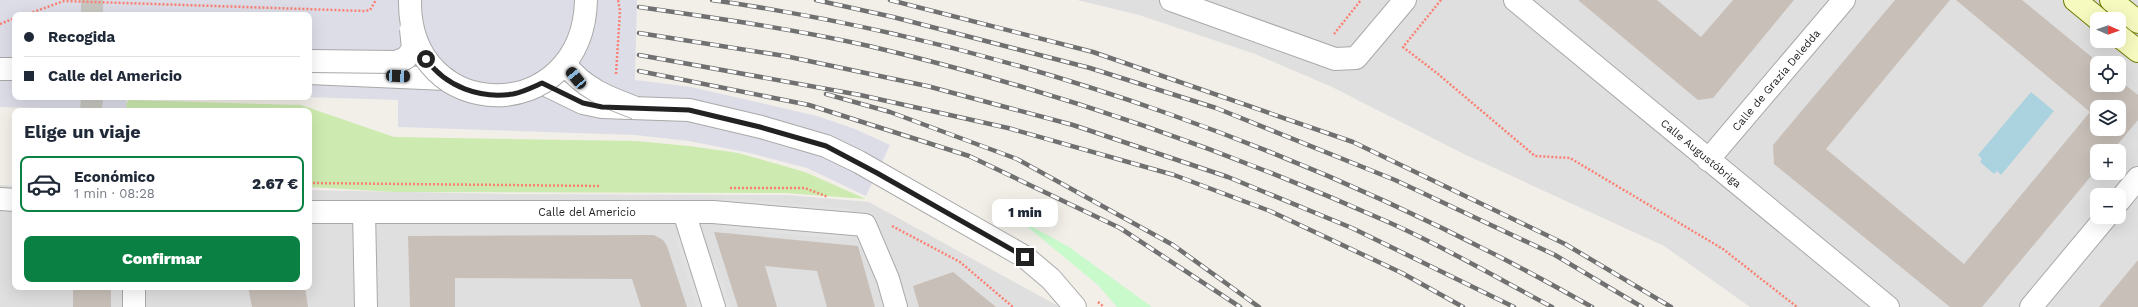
<!DOCTYPE html>
<html lang="es">
<head>
<meta charset="utf-8">
<style>
  :root { --surface:#fff; --page:#f2f2f3; --text:#1f2937; --muted:#747a83; --line:#e0e1e3; --accent:#0b8043 }
  body { margin:0; font-family:"Work Sans",sans-serif; background:var(--page); color:var(--text); height:100vh; display:flex; flex-direction:column; font-size:15px; white-space:nowrap }
  * { box-sizing:border-box; margin:0 }
  p { font-size:13px; color:var(--muted) }
  .icon { flex:none; width:22px; height:22px; fill:none; stroke:currentColor; stroke-width:2; stroke-linecap:round; stroke-linejoin:round }
  .map { position:relative; flex:1; overflow:hidden }
  .panel { position:absolute; left:12px; top:108px; width:300px; height:182px; display:flex; flex-direction:column; background:var(--surface); border-radius:8px; box-shadow:0 4px 16px #0002 }
  .panel>* { flex:none }
  .hud { position:absolute; left:12px; top:12px; width:300px; height:88px; border-radius:8px; box-shadow:0 4px 16px #0002; display:grid; align-content:center; height:88px; padding:0 12px; background:var(--surface) }
  .needle { width:26px; rotate:92deg }
  .fabs { position:absolute; left:2090px; top:12px; display:grid; gap:8px }
  .fabs a { display:grid; place-items:center; width:36px; height:36px; border-radius:8px; background:var(--surface); box-shadow:0 4px 16px #0002; font-size:20px }
  .end { position:absolute; width:18px; height:18px; margin:-9px; border:5px solid #222; background:#fff; box-shadow:0 0 0 2px #fff }
  .from { border-radius:50% }
  .bubble { position:absolute; height:28px; border-radius:8px; background:var(--surface); box-shadow:0 4px 16px #0002; font-size:13px; font-weight:800; line-height:28px; text-align:center }
  .car { position:absolute; width:12px; height:24px; margin:-12px -6px; border-radius:5px; box-shadow:0 0 3px 1px #0007; background:linear-gradient(#222 24%,#8ab4d8 0 40%,#222 0 76%,#8ab4d8 0 86%,#222 0) }
  .hud b { display:flex; align-items:center; gap:14px; height:38px; font-size:15px }
  .hud b+b { border-top:1px solid var(--line) }
  .hud i { width:10px; height:10px; background:var(--text) }
  ul { padding:0; list-style:none }
  li { display:flex; align-items:center; gap:12px; height:56px; margin:0 8px 6px; padding:0 4px; border:2px solid transparent; border-radius:8px }
  li div { flex:1 }
  li b { display:block; font-size:15px }
  li em { font-style:normal; font-weight:800 }
  li.selected { border-color:var(--accent) }
  li>.icon { width:36px; height:36px; stroke-width:1.5 }
  h2 { padding:0 12px; font-size:18px; line-height:48px }
  .cta { display:flex; gap:8px; margin-top:auto; padding:8px 12px }
  .cta a { flex:1; height:46px; border-radius:8px; background:var(--accent); color:#fff; font-size:16px; font-weight:800; line-height:46px; text-align:center }
  .map>svg:first-child { display:block }
</style>
</head>
<body>
<div class="map">
<svg width="2138" height="307" viewBox="0 0 2138 307">
  <rect width="100%" height="100%" fill="#f2efe9"/>
  <g fill="#e0dfdf" fill-rule="evenodd">
    <path d="M 1077,0 L 2138,0 L 2138,307 L 1750,307 L 1664,246 L 1466,155 L 1330,86 L 1255,54 L 1139,15 ZM 2097,19 L 2119,19 L 2119,41 L 2097,41 ZM 2097,63 L 2119,63 L 2119,85 L 2097,85 ZM 2097,107 L 2119,107 L 2119,129 L 2097,129 ZM 2097,151 L 2119,151 L 2119,173 L 2097,173 ZM 2097,195 L 2119,195 L 2119,217 L 2097,217 Z"/>
    <path d="M 0,185 L 15,186 L 15,287 L 309,287 L 309,190 L 508,194 L 787,195 L 869,202 L 1060,307 L 0,307 Z"/>
  </g>
  <path fill="#cdebb0" d="M 129,100 L 301,105 L 394,137 L 636,141 L 689,146 L 738,153 L 805,172 L 866,199 L 785,193 L 394,192 L 309,187 L 309,111 L 120,111 Z"/>
  <path fill="#c8facc" d="M 1018,219 L 1069,247 L 1152,307 L 1117,307 L 1098,285 Z"/>
  <g fill="#e2e2e2">
    <path d="M 726,198 L 849,209 L 849,217 L 725,205 Z"/>
    <path d="M 723,220 L 847,232 L 846,239 L 722,228 Z"/>
    <path d="M 682,236 L 705,307 L 697,307 L 675,238 Z"/>
    <path d="M 717,264 L 731,307 L 723,307 L 710,266 Z"/>
  </g>
  <path fill="#dddde8" d="M 0,0 L 637,0 L 635,80 L 691,87 L 817,116 L 855,129 L 890,145 L 866,196 L 807,168 L 750,153 L 689,141 L 635,135 L 398,127 L 398,100 L 305,97 L 309,97 L 309,15 L 15,15 L 15,97 L 127,97 L 126,110 L 0,107 Z"/>
  <path fill="#aad3df" d="M 2031,92 L 2054,111 L 2001,175 L 1997,171 L 1994,174 L 1980,162 L 1982,159 L 1978,155 Z"/>
  <g fill="#c7bfb8" fill-rule="evenodd">
    <path d="M 1578,0 L 1657,0 L 1701,37 L 1733,0 L 1794,0 L 1713,98 L 1698,100 Z"/>
    <path d="M 1895,0 L 1950,0 L 1826,149 L 1964,264 L 2090,112 L 1956,0 L 2022,0 L 2099,63 L 2097,63 L 2097,85 L 2119,85 L 2119,80 L 2138,95 L 2138,120 L 2112,151 L 2097,151 L 2097,169 L 1982,307 L 1950,307 L 1774,164 L 1773,145 ZM 2097,107 L 2119,107 L 2119,129 L 2097,129 Z"/>
    <path d="M 714,232 L 858,246 L 875,307 L 827,307 L 817,271 L 765,266 L 777,307 L 738,307 Z"/>
    <path d="M 654,235 L 663,240 L 667,246 L 687,307 L 641,307 L 632,279 L 455,278 L 455,307 L 410,307 L 408,236 Z"/>
    <path d="M 2138,260 L 2138,307 L 2099,307 Z"/>
    <path d="M 953,272 L 996,307 L 919,307 L 913,286 Z"/>
    <rect x="73" y="287" width="38" height="20"/>
    <path d="M 248,287 L 305,287 L 308,307 L 252,307 Z"/>
  </g>
  <g fill="none" stroke-linecap="round" stroke-linejoin="round">
    <g stroke="#c8c6c1" stroke-width="22" stroke-dasharray="22 11" stroke-linecap="butt">
      <path d="M 92,15 L 92,0"/>
      <path d="M 91,111 L 92,97"/>
    </g>
    <g stroke="#a9a9a9" stroke-width="24">
      <g id="minor">
        <path d="M 1171,0 L 1335,59 L 1356,58 L 1405,0"/>
        <path id="s1" d="M 1515,0 L 1888,307"/>
        <path id="s2" d="M 1708,160 L 1844,0"/>
        <path d="M 0,199 L 15,200"/>
        <path d="M 2119,201 L 2138,178"/>
        <path id="s3" d="M 309,212 L 713,212 L 865,225 L 888,279 L 896,307"/>
        <path d="M 364,212 L 366,307"/>
        <path d="M 684,212 L 714,307"/>
        <path d="M 134,287 L 134,307"/>
        <path d="M 2031,307 L 2106,217"/>
      </g>
    </g>
    <g stroke="#a9a9a9" stroke-width="24">
      <g id="tertiary">
        <path d="M 0,69 L 15,69"/>
        <path d="M 309,73 L 446,79"/>
        <path d="M 542,83 L 583,103 L 602,107 L 689,110 L 761,127 L 826,146 L 859,162 L 1025,257 L 1051,279 L 1075,307"/>
      </g>
    </g>
    <g stroke="#707d05" stroke-width="24">
      <g id="secondary">
        <path d="M 2075,0 L 2098,19"/>
        <path d="M 2111,0 L 2138,22"/>
        <path d="M 2119,36 L 2138,51"/>
      </g>
    </g>
    <g stroke="#fa8072" stroke-width="2.5" stroke-dasharray="2 2" stroke-linecap="butt">
      <path d="M 1441,0 L 1403,47 L 1438,74 L 1535,156 L 1570,158 L 1723,249 L 1797,307"/>
      <path d="M 25,15 L 64,1 L 365,11 L 370,10 L 376,0"/>
      <path d="M 0,24 L 15,18"/>
      <path d="M 1334,34 L 1361,0"/>
      <path d="M 309,183 L 601,186"/>
      <path d="M 730,188 L 805,188 L 828,197"/>
      <path d="M 892,226 L 960,262 L 1013,307"/>
      <path d="M 1098,302 L 1104,307"/>
    </g>
    <use href="#minor" stroke="#fff" stroke-width="22"/>
    <use href="#tertiary" stroke="#fff" stroke-width="22"/>
    <use href="#secondary" stroke="#f7fabf" stroke-width="22"/>
    <g stroke="#707070" stroke-width="4.5">
      <g id="rail">
        <path d="M 712,0 C 1017,44 1325,155 1592,307"/>
        <path d="M 816,0 L 893,17 L 1090,68 L 1216,108 L 1395,180 L 1555,255 L 1642,307"/>
        <path d="M 890,0 L 1093,52 L 1353,142 L 1565,244 L 1671,307"/>
        <path d="M 639,7 C 716,18 794,29 869,46 C 1047,88 1221,148 1388,222 C 1443,246 1499,279 1552,307"/>
        <path d="M 639,33 L 785,56 L 927,86 L 1073,125 L 1228,177 L 1352,228 L 1514,307"/>
        <path d="M 639,55 L 860,95 L 1008,128 L 1174,175 L 1270,211 L 1402,273 L 1463,307"/>
        <path d="M 639,71 L 809,105 L 969,156 L 1120,228 L 1240,307"/>
        <path d="M 826,94 L 890,112 L 1017,159 L 1173,245 L 1259,307"/>
      </g>
    </g>
    <use href="#rail" stroke="#fff" stroke-width="3" stroke-dasharray="9" stroke-linecap="butt"/>
    <g stroke="#a9a9a9" stroke-width="24" stroke-linecap="butt">
      <g id="tertiary-bridge">
        <path d="M 410,0 C 408,126 583,128 586,0"/>
        <path d="M 309,61 L 396,62 L 406,58 L 413,49 L 411,29"/>
        <path d="M 565,64 C 585,89 607,97 636,108"/>
      </g>
    </g>
    <path stroke="#fa8072" stroke-width="2.5" stroke-dasharray="2 2" stroke-linecap="butt" d="M 616,74 L 620,11 L 618,0"/>
    <use href="#tertiary-bridge" stroke="#fff" stroke-width="22"/>
  </g>
  <g fill="none" stroke-linecap="round" stroke-linejoin="round">
    <path stroke="#222" stroke-width="5" d="M 426,59 C 446,87 480,99 513,94 C 523,92 533,87 542,83 L 583,103 L 602,107 L 689,110 L 760,127 L 826,146 L 877,173 L 1025,257"/>
  </g>
  <g text-anchor="middle" stroke-width="3" stroke-linejoin="round" paint-order="stroke">
    <g font-size="11" fill="#222" stroke="#fff">
      <text dy="4" stroke="none"><textPath href="#s2" startOffset="105">Calle de Grazia Deledda</textPath></text>
      <text dy="4" stroke="none"><textPath href="#s1" startOffset="241">Calle Augustóbriga</textPath></text>
      <text dy="4" stroke="none"><textPath href="#s3" startOffset="278">Calle del Americio</textPath></text>
    </g>
  </g>
</svg>
<div class="fabs">
<a><svg class="needle" viewBox="-14 -14 28 28"><path d="M0-13l5 13h-10z" fill="#e53935"/><path d="M0 13l5-13h-10z" fill="#747a83"/></svg></a>
<a><svg class="icon" aria-label="locate" viewBox="0 0 24 24"><circle cx="12" cy="12" r="6"/><path d="M12 2v4M12 18v4M2 12h4M18 12h4"/></svg></a>
<a><svg class="icon" aria-label="layers" viewBox="0 0 24 24"><path d="M12 4l9 5-9 5-9-5zM3 14l9 5 9-5"/></svg></a>
<a>+</a>
<a>−</a>
</div>
<i class="end from" style="left:426px;top:59px"></i>
<i class="end" style="left:1025px;top:257px"></i>
<div class="bubble" style="left:992px;top:199px;width:66px">1 min</div>
<i class="car" style="left:398px;top:76px;rotate:93deg"></i>
<i class="car" style="left:576px;top:78px;rotate:321deg"></i>
<div class="hud">
<b><i class="from"></i>Recogida</b>
<b><i></i>Calle del Americio</b>
</div>
<section class="panel">
<h2>Elige un viaje</h2>
<ul>
<li class="selected"><svg class="icon" aria-label="car" viewBox="0 0 24 24"><path d="M5 17H2v-5l4-1 3-4h7l3 4 3 1v5h-3M9 17h6M6 11h13"/><circle cx="7" cy="17" r="2"/><circle cx="17" cy="17" r="2"/></svg><div><b>Económico</b><p>1 min · 08:28</p></div><em>2.67 €</em></li>
</ul>
<div class="cta"><a>Confirmar</a></div>
</section>
</div>
</body>
</html>
